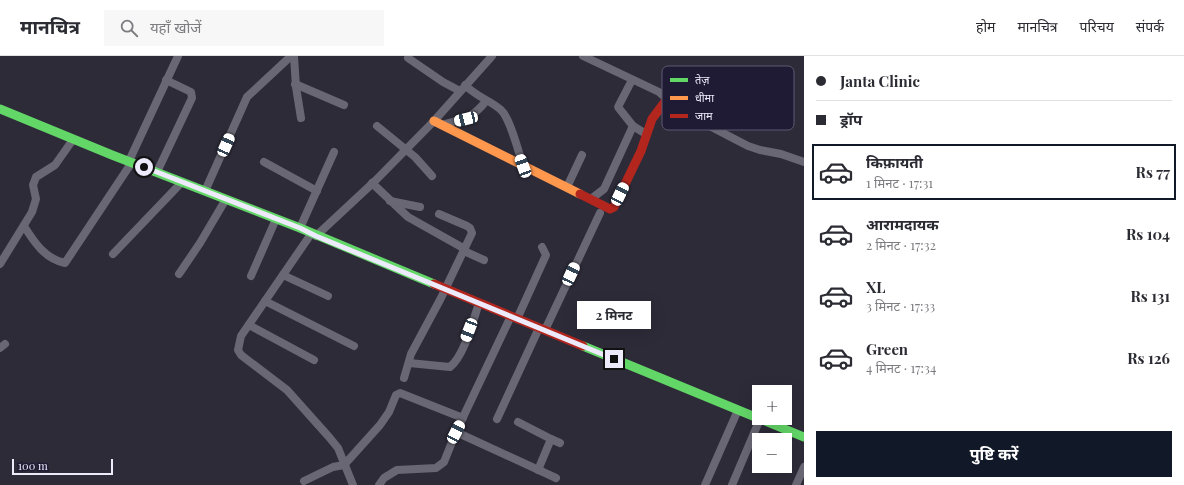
<!DOCTYPE html>
<html lang="hi">
<head>
<meta charset="utf-8">
<style>
  :root { --surface:#fff; --page:#f7f7f7; --text:#2b2b33; --muted:#7c7c81; --line:#e1e1e2; --accent:#111827 }
  body { margin:0; font-family:"Playfair Display","Noto Sans Devanagari",serif; background:var(--page); color:var(--text); height:100vh; display:flex; flex-direction:column; font-size:15px; white-space:nowrap }
  * { box-sizing:border-box; margin:0 }
  p { font-size:13px; color:var(--muted) }
  .icon { flex:none; width:22px; height:22px; fill:none; stroke:currentColor; stroke-width:2; stroke-linecap:round; stroke-linejoin:round }
  .map { position:relative; flex:1; overflow:hidden }
  .drawer { display:flex; flex-direction:column; background:var(--surface); width:380px }
  .drawer>* { flex:none }
  .banner { display:grid; align-content:center; height:88px; padding:0 12px; background:var(--surface) }
  .fabs { position:absolute; left:752px; top:329px; display:grid; gap:8px }
  .fabs a { display:grid; place-items:center; width:40px; height:40px; border-radius:0px; background:var(--surface); box-shadow:0 4px 16px #0002; font-size:20px }
  .scale { position:absolute; left:12px; bottom:10px; width:101px; box-sizing:border-box; padding-left:4px; border:2px solid #eceafb; border-top:0; font-size:11px; line-height:14px; white-space:nowrap; color:#eceafb; -webkit-text-stroke:3px #1f1b34; paint-order:stroke }
  .end { position:absolute; width:18px; height:18px; margin:-9px; border:5px solid #eceafb; background:#111; box-shadow:0 0 0 2px #111 }
  .from { border-radius:50% }
  .bubble { position:absolute; height:28px; border-radius:0px; background:var(--surface); box-shadow:0 4px 16px #0002; font-size:13px; font-weight:700; line-height:28px; text-align:center }
  .car { position:absolute; width:12px; height:24px; margin:-12px -6px; border-radius:5px; box-shadow:0 0 3px 1px #0007; background:linear-gradient(#fff 24%,#345 0 40%,#fff 0 76%,#345 0 86%,#fff 0) }
  .banner b { display:flex; align-items:center; gap:14px; height:38px; font-size:15px }
  .banner b+b { border-top:1px solid var(--line) }
  .banner i { width:10px; height:10px; background:var(--text) }
  ul { padding:0; list-style:none }
  li { display:flex; align-items:center; gap:12px; height:56px; margin:0 8px 6px; padding:0 4px; border:2px solid transparent; border-radius:0px }
  li div { flex:1 }
  li b { display:block; font-size:15px }
  li em { font-style:normal; font-weight:700 }
  li.current { border-color:var(--accent) }
  li>.icon { width:36px; height:36px; stroke-width:1.5 }
  .cta { display:flex; gap:8px; margin-top:auto; padding:8px 12px }
  .cta a { flex:1; height:46px; border-radius:0px; background:var(--accent); color:#fff; font-size:16px; font-weight:700; line-height:46px; text-align:center }
  header { display:flex; align-items:center; gap:24px; box-sizing:border-box; height:56px; padding:0 20px; background:var(--surface); border-bottom:1px solid var(--line) }
  header strong { font-size:19px }
  nav { display:flex; gap:22px; margin-inline-start:auto; font-size:14px }
  .search { width:280px; height:36px; background:var(--page); display:flex; align-items:center; gap:10px; box-sizing:border-box; padding:0 14px; border-radius:0px; color:var(--muted); font-size:15px }
  main { display:flex; flex:1; min-height:0 }
  .map>svg:first-child { display:block }
</style>
</head>
<body>
<header>
<strong>मानचित्र</strong>
<div class="search"><svg class="icon" aria-label="search" viewBox="0 0 24 24"><circle cx="10" cy="10" r="6"/><path d="M15 15l6 6"/></svg>यहाँ खोजें</div>
<nav><a>होम</a><a>मानचित्र</a><a>परिचय</a><a>संपर्क</a></nav>
</header>
<main>
<div class="map">
<svg width="804" height="429" viewBox="0 0 804 429">
  <rect width="100%" height="100%" fill="#2d2b38"/>
  <g fill="none" stroke-linecap="round" stroke-linejoin="round">
    <g stroke="#686773" stroke-width="8">
      <path d="M 294,0 L 296,31 L 301,62"/>
      <path d="M 583,0 L 659,36 L 667,43 L 681,50 L 698,64 L 748,90 L 760,94 L 781,98 L 804,106"/>
      <path d="M 408,2 L 443,26 L 460,35"/>
      <path d="M 632,24 L 618,51 L 633,70 L 646,78"/>
      <path d="M 295,28 L 344,49"/>
      <path d="M 465,29 C 478,42 490,44 501,54 C 510,62 519,97 523,110"/>
      <path d="M 442,69 C 463,63 472,63 486,45"/>
      <path d="M 377,70 L 415,101 L 432,120"/>
      <path d="M 129,105 L 178,0"/>
      <path d="M 264,106 L 317,135"/>
      <path d="M 157,116 L 192,42 L 191,36 L 166,24"/>
      <path d="M 372,127 L 408,161 L 465,193"/>
      <path d="M 567,131 L 582,99"/>
      <path d="M 205,135 L 247,41 L 291,0"/>
      <path d="M 591,143 L 604,133 L 633,70"/>
      <path d="M 390,145 L 420,151"/>
      <path d="M 24,170 C 34,186 45,203 65,207 L 132,106"/>
      <path d="M 300,172 L 334,96"/>
      <path d="M 311,178 L 241,280 L 238,294 L 241,299 L 287,334 L 329,381 L 338,392 L 353,429"/>
      <path d="M 316,180 L 375,125 L 434,65 L 492,0"/>
      <path d="M 464,195 L 484,204"/>
      <path d="M 113,198 L 182,126"/>
      <path d="M 0,208 L 32,156 L 36,143 L 33,129 L 36,121 L 55,109 L 72,85"/>
      <path d="M 179,218 L 200,187 L 226,143"/>
      <path d="M 283,219 L 328,240"/>
      <path d="M 251,220 L 276,163"/>
      <path d="M 265,245 L 354,290"/>
      <path d="M 517,263 L 546,199 L 542,191"/>
      <path d="M 249,269 L 314,304"/>
      <path d="M 545,274 L 600,157"/>
      <path d="M 0,292 L 5,288"/>
      <path d="M 409,307 L 450,311 C 464,300 473,265 479,247"/>
      <path d="M 404,322 L 411,298 L 441,242 L 472,177 L 470,172 L 467,170 L 439,158"/>
      <path d="M 497,363 L 539,272"/>
      <path d="M 518,366 L 551,383 L 538,414"/>
      <path d="M 456,376 L 556,422"/>
      <path d="M 551,383 L 560,387"/>
      <path d="M 304,425 L 333,411 L 344,409 L 380,369 L 389,356 L 396,339 L 400,337 L 463,362"/>
      <path d="M 379,429 L 384,422 L 397,414 L 436,412 L 444,406 L 456,376 L 511,260"/>
      <path d="M 705,429 L 738,354"/>
      <path d="M 732,429 L 760,363"/>
      <path d="M 796,429 L 804,411"/>
    </g>
    <g stroke="#63d668" stroke-width="9">
      <path d="M 0,53 L 112,99 L 300,172 L 434,228"/>
      <path d="M 583,290 L 804,381"/>
    </g>
    <path stroke="#ff974d" stroke-width="9" d="M 434,65 L 580,138"/>
    <g stroke="#b3261e" stroke-width="9">
      <path d="M 580,138 L 610,153 L 614,151 L 641,95 L 652,63 L 667,43"/>
      <path d="M 434,228 L 583,290"/>
    </g>
  </g>
  <g fill="none" stroke-linecap="round" stroke-linejoin="round">
    <path stroke="#eceafb" stroke-width="5" d="M 144,111 L 300,172 L 316,180 L 614,303"/>
  </g>
  <rect x="662" y="10" width="132" height="64" rx="6" fill="#1f1b34" stroke="#5c5970" stroke-width="1"/>
  <rect x="670" y="22" width="18" height="4" fill="#63d668"/>
  <rect x="670" y="40" width="18" height="4" fill="#ff974d"/>
  <rect x="670" y="58" width="18" height="4" fill="#b3261e"/>
  <g font-size="11" fill="#eceafb">
    <text x="695" y="28">तेज़</text>
    <text x="695" y="46">धीमा</text>
    <text x="695" y="64">जाम</text>
  </g>
</svg>
<div class="fabs">
<a>+</a>
<a>−</a>
</div>
<div class="scale">100 m</div>
<i class="end from" style="left:144px;top:111px"></i>
<i class="end" style="left:614px;top:303px"></i>
<div class="bubble" style="left:577px;top:245px;width:74px">2 मिनट</div>
<i class="car" style="left:466px;top:63px;rotate:257deg"></i>
<i class="car" style="left:226px;top:89px;rotate:24deg"></i>
<i class="car" style="left:523px;top:110px;rotate:340deg"></i>
<i class="car" style="left:620px;top:138px;rotate:26deg"></i>
<i class="car" style="left:571px;top:218px;rotate:25deg"></i>
<i class="car" style="left:469px;top:274px;rotate:201deg"></i>
<i class="car" style="left:456px;top:376px;rotate:27deg"></i>
</div>
<section class="drawer">
<div class="banner">
<b><i class="from"></i>Janta Clinic</b>
<b><i></i>ड्रॉप</b>
</div>
<ul>
<li class="current"><svg class="icon" aria-label="car" viewBox="0 0 24 24"><path d="M5 17H2v-5l4-1 3-4h7l3 4 3 1v5h-3M9 17h6M6 11h13"/><circle cx="7" cy="17" r="2"/><circle cx="17" cy="17" r="2"/></svg><div><b>किफ़ायती</b><p>1 मिनट · 17:31</p></div><em>Rs 77</em></li>
<li><svg class="icon" aria-label="car" viewBox="0 0 24 24"><path d="M5 17H2v-5l4-1 3-4h7l3 4 3 1v5h-3M9 17h6M6 11h13"/><circle cx="7" cy="17" r="2"/><circle cx="17" cy="17" r="2"/></svg><div><b>आरामदायक</b><p>2 मिनट · 17:32</p></div><em>Rs 104</em></li>
<li><svg class="icon" aria-label="car" viewBox="0 0 24 24"><path d="M5 17H2v-5l4-1 3-4h7l3 4 3 1v5h-3M9 17h6M6 11h13"/><circle cx="7" cy="17" r="2"/><circle cx="17" cy="17" r="2"/></svg><div><b>XL</b><p>3 मिनट · 17:33</p></div><em>Rs 131</em></li>
<li><svg class="icon" aria-label="car" viewBox="0 0 24 24"><path d="M5 17H2v-5l4-1 3-4h7l3 4 3 1v5h-3M9 17h6M6 11h13"/><circle cx="7" cy="17" r="2"/><circle cx="17" cy="17" r="2"/></svg><div><b>Green</b><p>4 मिनट · 17:34</p></div><em>Rs 126</em></li>
</ul>
<div class="cta"><a>पुष्टि करें</a></div>
</section>
</main>
</body>
</html>
